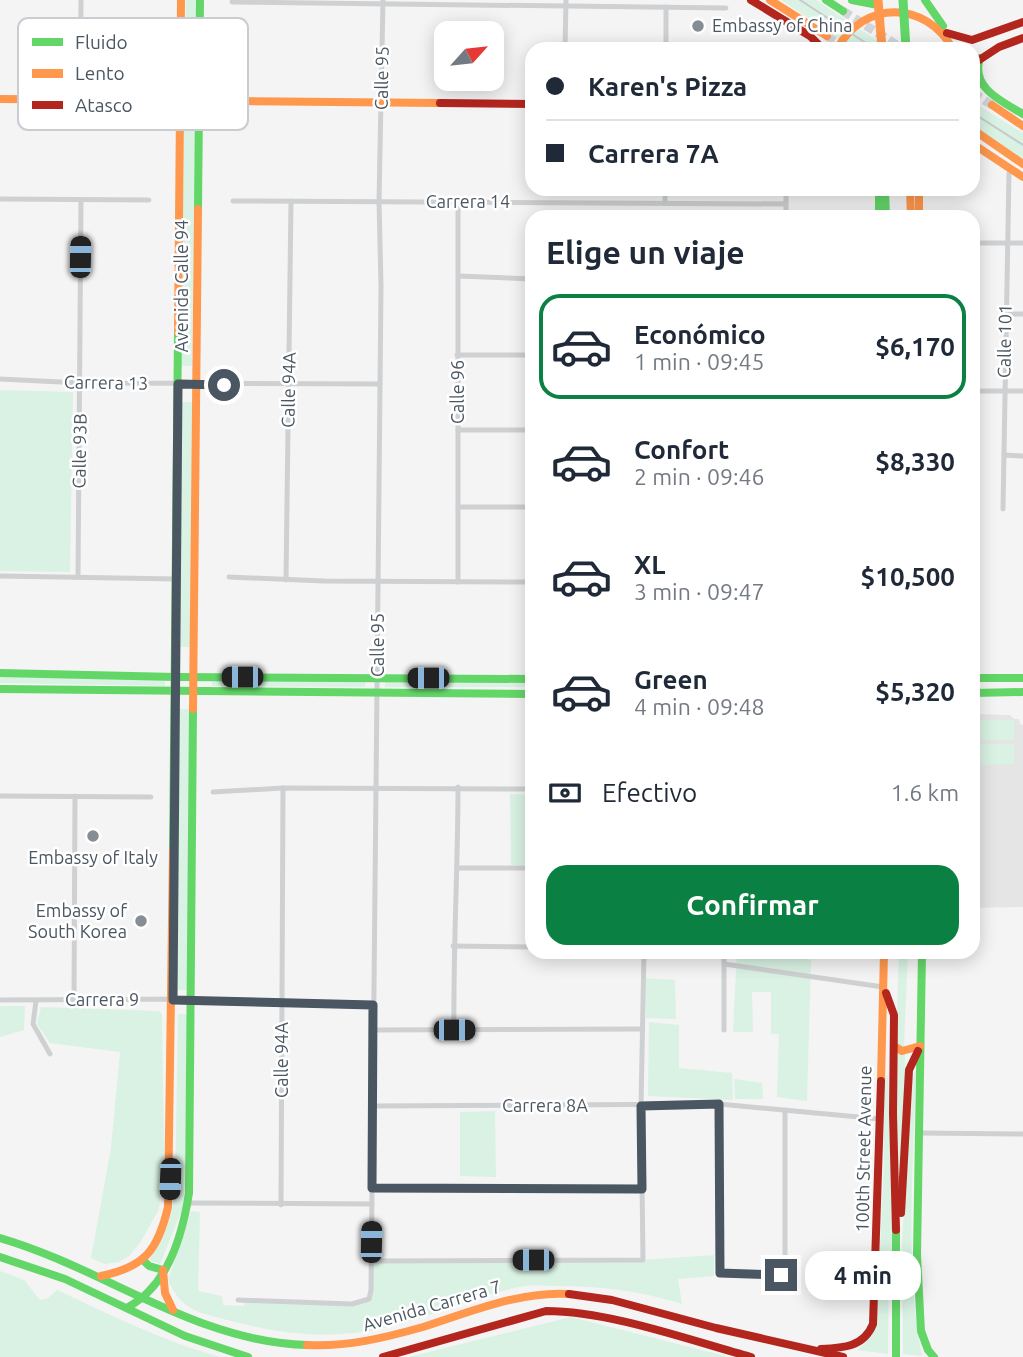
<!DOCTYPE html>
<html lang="es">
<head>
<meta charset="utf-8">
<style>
  :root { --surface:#fff; --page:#f2f2f3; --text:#1f2937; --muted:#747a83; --line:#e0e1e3; --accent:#0b8043 }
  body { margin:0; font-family:Ubuntu,sans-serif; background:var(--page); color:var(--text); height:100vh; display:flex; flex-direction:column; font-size:26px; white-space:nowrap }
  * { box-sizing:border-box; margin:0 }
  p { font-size:23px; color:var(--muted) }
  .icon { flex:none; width:38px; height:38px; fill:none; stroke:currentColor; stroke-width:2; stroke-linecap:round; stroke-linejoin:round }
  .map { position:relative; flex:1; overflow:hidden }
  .panel { position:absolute; left:525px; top:210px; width:455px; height:749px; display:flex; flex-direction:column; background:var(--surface); border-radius:21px; box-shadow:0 4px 18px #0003 }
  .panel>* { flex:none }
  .banner { position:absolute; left:525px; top:42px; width:455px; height:154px; border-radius:21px; box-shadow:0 4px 18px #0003; display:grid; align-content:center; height:154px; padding:0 21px; background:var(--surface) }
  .needle { width:46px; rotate:63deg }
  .fabs { position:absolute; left:434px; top:21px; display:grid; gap:14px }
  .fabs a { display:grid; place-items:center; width:70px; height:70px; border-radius:14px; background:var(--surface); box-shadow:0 4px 18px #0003; font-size:35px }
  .end { position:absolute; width:32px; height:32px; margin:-16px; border:9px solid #4a5661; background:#fff; box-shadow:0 0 0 4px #fff }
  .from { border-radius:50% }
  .bubble { position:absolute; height:49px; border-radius:21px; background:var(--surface); box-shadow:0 4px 18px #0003; font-size:23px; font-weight:600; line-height:49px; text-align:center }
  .car { position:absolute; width:21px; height:42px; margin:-21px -10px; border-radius:9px; box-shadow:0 0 5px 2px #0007; background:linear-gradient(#222 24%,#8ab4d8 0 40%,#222 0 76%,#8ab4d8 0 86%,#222 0) }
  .banner b { display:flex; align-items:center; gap:24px; height:66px; font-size:26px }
  .banner b+b { border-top:2px solid var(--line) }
  .banner i { width:18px; height:18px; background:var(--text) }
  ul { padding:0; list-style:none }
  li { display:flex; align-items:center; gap:21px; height:105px; margin:0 14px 10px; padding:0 7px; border:4px solid transparent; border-radius:21px }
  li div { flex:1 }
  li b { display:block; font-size:26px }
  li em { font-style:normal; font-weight:600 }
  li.active { border-color:var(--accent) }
  li>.icon { width:63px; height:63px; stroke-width:1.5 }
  h2 { padding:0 21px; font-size:32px; line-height:84px }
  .pay { display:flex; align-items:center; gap:18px; height:77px; padding:0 21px; font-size:26px }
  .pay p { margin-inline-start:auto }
  .button { display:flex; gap:14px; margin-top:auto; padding:14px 21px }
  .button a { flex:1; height:80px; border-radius:21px; background:var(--accent); color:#fff; font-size:28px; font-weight:600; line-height:80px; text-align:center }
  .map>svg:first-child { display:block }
</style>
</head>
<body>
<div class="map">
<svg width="1023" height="1357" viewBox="0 0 1023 1357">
  <rect width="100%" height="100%" fill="#f4f4f4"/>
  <path fill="#e6e5e6" d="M 973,714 L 1010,715 L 1014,719 L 1019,719 L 1020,724 L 1023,725 L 1023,907 L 973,908 Z"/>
  <g fill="#d9f2e3">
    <path d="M 186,0 L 197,0 L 196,96 L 185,96 Z"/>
    <path d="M 781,0 L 816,0 L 890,49 L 855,49 Z"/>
    <path d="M 973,102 L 1023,133 L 1023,159 L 973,127 Z"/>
    <path d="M 184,122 L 195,122 L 192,366 L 181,366 Z"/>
    <path d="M 0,390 L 73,392 L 70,572 L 0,571 Z"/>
    <path d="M 181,402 L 192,402 L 190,647 L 178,647 Z"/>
    <path d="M 0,676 L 165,679 L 165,686 L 0,683 Z"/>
    <path d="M 212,680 L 365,681 L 365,687 L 212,686 Z"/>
    <rect x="385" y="681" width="147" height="6"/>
    <path d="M 179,709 L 191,709 L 188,990 L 177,990 Z"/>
    <path d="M 979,720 L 1014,720 L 1014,740 L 980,740 Z"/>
    <path d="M 980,744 L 1014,744 L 1014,764 L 980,765 Z"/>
    <path d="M 510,794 L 532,795 L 532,865 L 511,865 Z"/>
    <path d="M 737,952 L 777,952 L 811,960 L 807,1101 L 777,1097 L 779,1034 L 771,1034 L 771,992 L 752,992 L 753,1032 L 733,1032 Z"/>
    <path d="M 899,952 L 908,952 L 904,1047 L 896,1045 Z"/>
    <path d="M 646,978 L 675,980 L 676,1019 L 646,1018 Z"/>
    <path d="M 0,1006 L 25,1006 L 24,1030 L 0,1037 Z"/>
    <path d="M 41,1007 L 159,1011 L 162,1014 L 164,1151 L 159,1209 L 140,1243 L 129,1256 L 119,1262 L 105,1264 L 91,1258 L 111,1148 L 120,1052 L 50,1043 L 37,1024 Z"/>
    <path d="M 178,1014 L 187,1014 L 185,1190 L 183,1207 L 160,1264 L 149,1260 C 164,1238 171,1220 175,1194 Z"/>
    <path d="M 649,1022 L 679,1025 L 679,1068 L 732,1073 L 733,1100 L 648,1096 Z"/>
    <path d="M 897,1054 L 905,1054 L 905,1091 L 898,1183 L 894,1093 Z"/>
    <path d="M 916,1069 C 914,1159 904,1268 922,1356 L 903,1354 L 902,1243 L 912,1079 Z"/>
    <path d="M 888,1075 L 893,1251 L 889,1251 L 888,1354 L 857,1350 C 871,1340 874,1331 877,1314 L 884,1161 L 884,1080 Z"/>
    <path d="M 734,1079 L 762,1083 L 763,1099 L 735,1099 Z"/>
    <path d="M 495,1111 L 496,1177 L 460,1176 L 460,1112 Z"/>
    <path d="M 191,1211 L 200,1212 L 198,1291 L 222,1296 L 223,1305 L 244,1306 L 245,1300 L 352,1304 L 369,1299 L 371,1261 L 643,1260 L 714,1255 L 714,1276 L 678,1279 L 682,1304 C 641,1291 601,1286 557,1286 C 547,1286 535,1285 525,1286 C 478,1294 434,1317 388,1327 C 333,1340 285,1335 231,1321 C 201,1313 181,1311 168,1280 Z"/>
    <path d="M 0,1271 L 24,1280 L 40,1300 L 48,1298 L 57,1290 C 111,1315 164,1342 221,1357 L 0,1357 Z"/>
    <path d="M 571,1317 L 729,1357 L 409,1357 Z"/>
  </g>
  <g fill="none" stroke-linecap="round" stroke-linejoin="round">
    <g stroke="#d2d4d7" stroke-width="9" stroke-dasharray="9 4.5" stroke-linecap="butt">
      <path d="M 843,11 L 903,49"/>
      <path d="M 827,36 L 847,49"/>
      <path d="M 973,93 L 992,105"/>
    </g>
    <g stroke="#ced0d2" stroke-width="5">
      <path d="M 232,2 L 726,8"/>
      <path d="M 565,49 L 566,0"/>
      <path d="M 666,49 L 666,7"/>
      <path d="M 80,100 L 81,0"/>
      <path d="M 0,199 L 149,200"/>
      <path d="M 233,201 L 786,204"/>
      <path d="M 458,202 L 458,582"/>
      <path d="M 665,202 L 665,189"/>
      <path d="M 786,217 L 786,189"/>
      <path d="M 973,243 L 1023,243"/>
      <path d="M 458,276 L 532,279"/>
      <path d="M 1006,314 L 1023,314"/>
      <path d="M 457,355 L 532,355"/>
      <path d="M 0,379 L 81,383 L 380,384"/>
      <path d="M 973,391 L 1023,391"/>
      <path d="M 458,430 L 532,430"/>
      <path d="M 1004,455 L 1023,456"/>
      <path d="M 458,507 L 532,507"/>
      <path d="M 1003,509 L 1009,173"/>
      <path d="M 0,576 L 176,579"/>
      <path d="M 78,577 L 81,200"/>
      <path d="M 229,577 L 324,581 L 532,582"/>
      <path d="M 286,580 L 291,201"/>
      <path d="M 213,792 L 283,788 L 532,789"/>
      <path d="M 0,796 L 151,797"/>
      <path d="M 458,868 L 532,868"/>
      <path d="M 453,946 L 532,947"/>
      <path d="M 724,952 L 724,1030"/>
      <path d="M 724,964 L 883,987"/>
      <path d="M 0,1000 L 196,999 L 373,1005"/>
      <path d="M 36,1001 L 33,1024 L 50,1054"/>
      <path d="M 74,1001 L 75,796"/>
      <path d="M 373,1030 L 642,1029"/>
      <path d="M 454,1030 C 453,949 458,868 458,787"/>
      <path d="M 719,1104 L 720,1273 L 785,1276 L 785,1110"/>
      <path d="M 372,1106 L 719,1104 L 880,1119"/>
      <path d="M 919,1133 L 1023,1134"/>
      <path d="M 372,1188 L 642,1189"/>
      <path d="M 188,1203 L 372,1204"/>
      <path d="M 281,1205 L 283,788"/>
      <path d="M 371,1261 L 643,1260 L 641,1106 L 644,952"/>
      <path d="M 238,1300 L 352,1304 L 369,1299 L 371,1290 L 381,286 L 379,201 L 383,0"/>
    </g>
    <g stroke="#63d668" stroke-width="8">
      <path d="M 826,0 L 843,11"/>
      <path d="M 852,0 L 878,5"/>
      <path d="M 925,0 L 943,26"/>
      <path d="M 980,58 C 970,87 1001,101 1023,114"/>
      <path d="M 879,189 L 879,217"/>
      <path d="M 885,189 L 886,217"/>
      <path d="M 198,209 L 200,0"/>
      <path d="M 0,673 L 176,677 L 532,679"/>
      <path d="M 973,678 L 1023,678"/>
      <path d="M 973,678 L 974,678"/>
      <path d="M 0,689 L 532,694"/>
      <path d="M 973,693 L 1023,692"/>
      <path d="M 173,850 L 178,332"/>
      <path d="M 922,952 L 917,1255 L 921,1331 L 928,1350 L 934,1357"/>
      <path d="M 0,1238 C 104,1268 195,1342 307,1345"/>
      <path d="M 0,1257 L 65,1279 L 185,1336 L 248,1357"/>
      <path d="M 142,1259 L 149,1266 L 163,1270"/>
      <path d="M 127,1308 C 135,1303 143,1298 149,1291 C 173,1267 184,1225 189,1193 L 193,709"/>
      <path d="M 896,1357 L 896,1230"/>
    </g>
    <g stroke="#ff974d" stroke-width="8">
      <path d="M 770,0 L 827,36"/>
      <path d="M 837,49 C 864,0 925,0 953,49"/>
      <path d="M 0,99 L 440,103"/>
      <path d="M 992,105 L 1023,126"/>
      <path d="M 975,131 L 1023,164"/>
      <path d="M 973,144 L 1023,177"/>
      <path d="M 910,189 L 911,217"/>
      <path d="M 919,189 L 919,217"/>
      <path d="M 178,332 L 181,0"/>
      <path d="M 193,709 L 198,209"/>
      <path d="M 894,1046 L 902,1051 L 920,1046"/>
      <path d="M 881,1081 L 884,952"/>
      <path d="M 163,1270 L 165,1293 L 173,1310"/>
      <path d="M 101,1276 C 145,1267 158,1250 168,1207 L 173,850"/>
      <path d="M 307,1345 C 347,1347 384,1338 423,1327 C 470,1312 519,1291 569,1294"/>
    </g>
    <g stroke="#b3261e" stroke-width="8">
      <path d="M 751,0 L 810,36 L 823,49"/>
      <path d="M 947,33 L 972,40 L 1023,22"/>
      <path d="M 973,64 L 999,47 L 1023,38"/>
      <path d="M 440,103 L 532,104"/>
      <path d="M 886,993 L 894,1015 L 893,1114 L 896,1230"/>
      <path d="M 901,1213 L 909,1070 L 918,1051"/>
      <path d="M 569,1294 L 612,1300 L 716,1328 L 843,1357"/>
      <path d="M 821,1349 C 843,1348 864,1347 873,1324 L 881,1081"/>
      <path d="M 383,1357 L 546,1311 C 609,1311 689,1340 751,1357"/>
    </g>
    <g stroke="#c9cacc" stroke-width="2">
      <path d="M 800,0 L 875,49"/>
      <path d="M 973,113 L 1023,145"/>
    </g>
    <path stroke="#63d668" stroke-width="9" d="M 903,0 L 906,49"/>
    <path stroke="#ff974d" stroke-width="9" d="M 878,0 L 882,49"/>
  </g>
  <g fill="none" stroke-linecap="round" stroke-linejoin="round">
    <path stroke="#4a5661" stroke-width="9" d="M 224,385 L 178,384 L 173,1000 L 373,1005 L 372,1188 L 642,1189 L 641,1106 L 719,1104 L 720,1273 L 781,1275"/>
  </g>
  <g fill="#868d94" stroke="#fff" stroke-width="2.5">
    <circle cx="698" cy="26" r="7"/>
    <circle cx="93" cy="836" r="7"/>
    <circle cx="141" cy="921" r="7"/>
  </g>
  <g text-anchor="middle" stroke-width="5" stroke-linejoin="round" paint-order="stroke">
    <g font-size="18" fill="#4a5661" stroke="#fff" text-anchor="start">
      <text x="712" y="32">Embassy of China</text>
      <text x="93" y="864" text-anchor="middle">Embassy of Italy</text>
      <text x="127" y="917" text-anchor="end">Embassy of<tspan x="127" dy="21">South Korea</tspan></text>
    </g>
    <g font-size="18" fill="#4a5661" stroke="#fff">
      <text transform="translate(382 78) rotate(-89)" y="6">Calle 95</text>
      <text x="468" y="208">Carrera 14</text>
      <text transform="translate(182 286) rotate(-90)" y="6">Avenida Calle 94</text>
      <text transform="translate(1005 341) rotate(-89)" y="6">Calle 101</text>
      <text transform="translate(106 383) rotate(1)" y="6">Carrera 13</text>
      <text transform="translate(289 390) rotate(-89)" y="6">Calle 94A</text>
      <text transform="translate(458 392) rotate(-90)" y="6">Calle 96</text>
      <text transform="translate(80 451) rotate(-89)" y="6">Calle 93B</text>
      <text transform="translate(378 645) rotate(-90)" y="6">Calle 95</text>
      <text x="102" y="1006">Carrera 9</text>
      <text transform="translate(282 1060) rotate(-90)" y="6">Calle 94A</text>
      <text x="545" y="1112">Carrera 8A</text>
      <text transform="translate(864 1149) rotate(-89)" y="6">100th Street Avenue</text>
      <text transform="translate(432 1306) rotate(-16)" y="6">Avenida Carrera 7</text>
    </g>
  </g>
  <rect x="18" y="18" width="230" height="112" rx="10" fill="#fff" stroke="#c9ccd0" stroke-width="2"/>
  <rect x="32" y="38" width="31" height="8" fill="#63d668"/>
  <rect x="32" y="69" width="31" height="9" fill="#ff974d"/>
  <rect x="32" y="101" width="31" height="8" fill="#b3261e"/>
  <g font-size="19" fill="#4a5661">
    <text x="75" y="49">Fluido</text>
    <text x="75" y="80">Lento</text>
    <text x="75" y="112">Atasco</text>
  </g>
</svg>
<div class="fabs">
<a><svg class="needle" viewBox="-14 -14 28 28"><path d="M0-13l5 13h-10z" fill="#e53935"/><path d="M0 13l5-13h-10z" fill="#747a83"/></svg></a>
</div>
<i class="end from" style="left:224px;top:385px"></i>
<i class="end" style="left:781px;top:1275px"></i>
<div class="bubble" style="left:805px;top:1251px;width:116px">4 min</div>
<i class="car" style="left:80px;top:257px;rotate:1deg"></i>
<i class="car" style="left:242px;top:677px;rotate:270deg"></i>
<i class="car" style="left:428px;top:678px;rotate:270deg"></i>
<i class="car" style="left:454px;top:1030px;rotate:90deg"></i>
<i class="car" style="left:170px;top:1179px;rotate:182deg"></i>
<i class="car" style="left:371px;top:1242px;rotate:1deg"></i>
<i class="car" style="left:533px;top:1260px;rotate:270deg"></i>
<div class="banner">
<b><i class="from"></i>Karen's Pizza</b>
<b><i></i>Carrera 7A</b>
</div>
<section class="panel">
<h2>Elige un viaje</h2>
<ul>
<li class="active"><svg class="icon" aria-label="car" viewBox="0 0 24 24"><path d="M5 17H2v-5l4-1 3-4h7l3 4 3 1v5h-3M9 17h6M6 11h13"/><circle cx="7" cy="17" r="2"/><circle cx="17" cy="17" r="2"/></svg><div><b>Económico</b><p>1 min · 09:45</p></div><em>$6,170</em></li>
<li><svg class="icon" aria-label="car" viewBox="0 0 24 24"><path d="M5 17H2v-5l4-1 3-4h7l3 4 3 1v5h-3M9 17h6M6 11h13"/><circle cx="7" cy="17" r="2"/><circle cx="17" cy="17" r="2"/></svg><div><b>Confort</b><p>2 min · 09:46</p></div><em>$8,330</em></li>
<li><svg class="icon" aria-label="car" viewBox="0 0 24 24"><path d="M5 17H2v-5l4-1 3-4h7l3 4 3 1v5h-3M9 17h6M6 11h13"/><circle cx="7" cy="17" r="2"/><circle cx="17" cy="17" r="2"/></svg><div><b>XL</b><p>3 min · 09:47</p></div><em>$10,500</em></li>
<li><svg class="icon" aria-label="car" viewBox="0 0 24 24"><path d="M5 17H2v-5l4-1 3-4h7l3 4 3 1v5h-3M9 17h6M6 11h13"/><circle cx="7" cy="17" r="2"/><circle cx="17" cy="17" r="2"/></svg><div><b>Green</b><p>4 min · 09:48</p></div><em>$5,320</em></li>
</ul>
<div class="pay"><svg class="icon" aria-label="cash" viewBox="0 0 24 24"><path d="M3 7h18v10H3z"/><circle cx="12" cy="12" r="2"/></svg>Efectivo<p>1.6 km</p></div>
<div class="button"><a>Confirmar</a></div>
</section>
</div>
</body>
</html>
